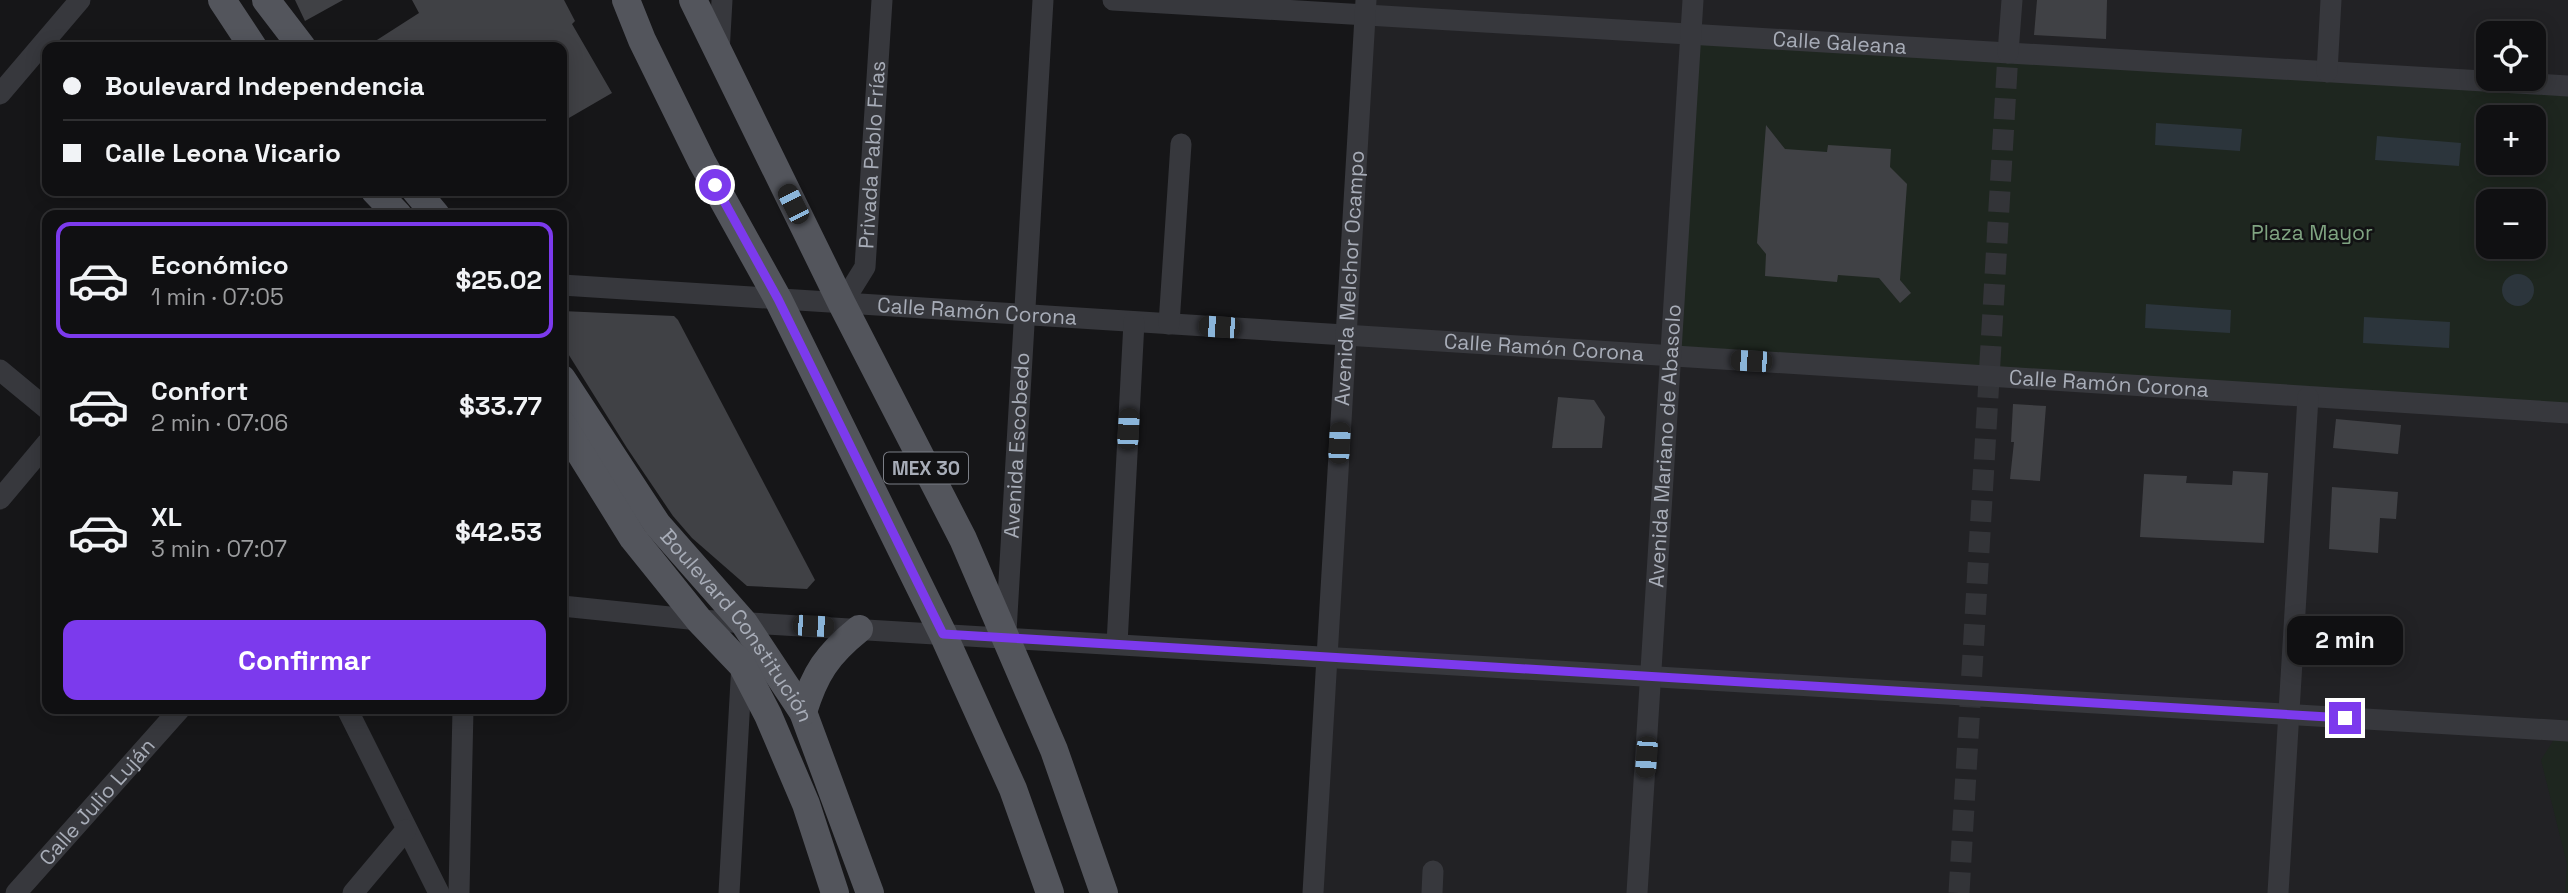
<!DOCTYPE html>
<html lang="es">
<head>
<meta charset="utf-8">
<style>
  :root { --surface:#101012; --page:#1e1e20; --text:#f1f3f6; --muted:#9c9d9f; --line:#303032; --accent:#7c3aed }
  body { margin:0; font-family:"Space Grotesk",sans-serif; background:var(--page); color:var(--text); height:100vh; display:flex; flex-direction:column; font-size:26px; white-space:nowrap }
  * { box-sizing:border-box; margin:0 }
  p { font-size:23px; color:var(--muted) }
  .icon { flex:none; width:38px; height:38px; fill:none; stroke:currentColor; stroke-width:2; stroke-linecap:round; stroke-linejoin:round }
  .map { position:relative; flex:1; overflow:hidden }
  .side { position:absolute; left:42px; top:210px; width:525px; height:504px; display:flex; flex-direction:column; background:var(--surface); border-radius:14px; box-shadow:0 4px 18px #0003,0 0 0 2px var(--line) }
  .side>* { flex:none }
  .guide { position:absolute; left:42px; top:42px; width:525px; height:154px; border-radius:14px; box-shadow:0 4px 18px #0003,0 0 0 2px var(--line); display:grid; align-content:center; height:154px; padding:0 21px; background:var(--surface) }
  .fabs { position:absolute; left:2476px; top:21px; display:grid; gap:14px }
  .fabs a { display:grid; place-items:center; width:70px; height:70px; border-radius:14px; background:var(--surface); box-shadow:0 4px 18px #0003,0 0 0 2px var(--line); font-size:35px }
  .end { position:absolute; width:32px; height:32px; margin:-16px; border:9px solid #7c3aed; background:#fff; box-shadow:0 0 0 4px #fff }
  .from { border-radius:50% }
  .bubble { position:absolute; height:49px; border-radius:14px; background:var(--surface); box-shadow:0 4px 18px #0003,0 0 0 2px var(--line); font-size:23px; font-weight:700; line-height:49px; text-align:center }
  .car { position:absolute; width:21px; height:42px; margin:-21px -10px; border-radius:9px; box-shadow:0 0 5px 2px #0007; background:linear-gradient(#222 24%,#8ab4d8 0 40%,#222 0 76%,#8ab4d8 0 86%,#222 0) }
  .guide b { display:flex; align-items:center; gap:24px; height:66px; font-size:26px }
  .guide b+b { border-top:2px solid var(--line) }
  .guide i { width:18px; height:18px; background:var(--text) }
  ul { padding:12px 0 0; list-style:none }
  li { display:flex; align-items:center; gap:21px; height:116px; margin:0 14px 10px; padding:0 7px; border:4px solid transparent; border-radius:14px }
  li div { flex:1 }
  li b { display:block; font-size:26px }
  li em { font-style:normal; font-weight:700 }
  li.current { border-color:var(--accent) }
  li>.icon { width:63px; height:63px; stroke-width:1.5 }
  .action { display:flex; gap:14px; margin-top:auto; padding:14px 21px }
  .action a { flex:1; height:80px; border-radius:14px; background:var(--accent); color:#fff; font-size:28px; font-weight:700; line-height:80px; text-align:center }
  .map>svg:first-child { display:block }
</style>
</head>
<body>
<div class="map">
<svg width="2568" height="893" viewBox="0 0 2568 893">
  <rect width="100%" height="100%" fill="#161618"/>
  <path fill="#222225" fill-rule="evenodd" d="M 1372,0 L 2568,0 L 2568,893 L 1319,893 ZM 2488,33 L 2534,33 L 2534,79 L 2488,79 ZM 2488,117 L 2534,117 L 2534,163 L 2488,163 ZM 2488,201 L 2534,201 L 2534,247 L 2488,247 Z"/>
  <g fill="#1e261f" fill-rule="evenodd">
    <path d="M 1692,33 L 2568,83 L 2568,413 L 1673,356 ZM 2488,117 L 2534,117 L 2534,163 L 2488,163 ZM 2488,201 L 2534,201 L 2534,247 L 2488,247 Z"/>
    <path d="M 2568,717 L 2568,893 L 2565,893 L 2567,864 L 2541,760 Z"/>
  </g>
  <g fill="#2c353c">
    <path d="M 2156,123 L 2242,129 L 2240,151 L 2155,145 Z"/>
    <path d="M 2377,136 L 2461,143 L 2459,166 L 2375,160 Z"/>
    <circle cx="2518" cy="290" r="16"/>
    <path d="M 2146,304 L 2231,310 L 2230,333 L 2145,328 Z"/>
    <path d="M 2364,317 L 2450,322 L 2449,348 L 2363,343 Z"/>
  </g>
  <g fill="#404145">
    <path d="M 295,0 L 343,0 L 305,21 Z"/>
    <path d="M 412,0 L 564,0 L 575,21 L 572,24 L 612,93 L 562,122 L 562,47 L 366,47 L 419,13 Z"/>
    <path d="M 2037,0 L 2107,0 L 2106,39 L 2034,35 Z"/>
    <path d="M 1766,125 L 1785,149 L 1827,152 L 1828,145 L 1891,149 L 1890,167 L 1907,184 L 1900,280 L 1911,293 L 1900,303 L 1879,278 L 1838,275 L 1837,282 L 1765,276 L 1766,254 L 1757,243 Z"/>
    <path d="M 562,311 L 674,316 L 678,320 L 815,580 L 807,589 L 747,586 L 692,538 L 673,516 L 627,448 L 562,344 Z"/>
    <path d="M 1558,397 L 1594,400 L 1605,417 L 1602,448 L 1552,448 Z"/>
    <path d="M 2013,404 L 2046,406 L 2040,481 L 2010,479 L 2014,442 L 2011,442 Z"/>
    <path d="M 2336,419 L 2401,425 L 2398,454 L 2333,448 Z"/>
    <path d="M 2233,471 L 2268,473 L 2264,543 L 2140,537 L 2144,474 L 2187,476 L 2186,483 L 2232,485 Z"/>
    <path d="M 2332,487 L 2398,492 L 2396,519 L 2380,518 L 2378,553 L 2329,549 Z"/>
  </g>
  <g fill="none" stroke-linecap="round" stroke-linejoin="round">
    <path stroke="#333438" stroke-width="21" stroke-dasharray="21 10" stroke-linecap="butt" d="M 1959,893 L 2008,53"/>
    <g stroke="#37383d" stroke-width="21">
      <path id="s1" d="M 1113,0 L 2568,86"/>
      <path d="M 719,53 L 722,0"/>
      <path d="M 2008,53 L 2012,0"/>
      <path d="M 2327,72 L 2331,0"/>
      <path d="M 0,94 L 80,0"/>
      <path id="s2" d="M 562,285 L 2568,413"/>
      <path id="s3" d="M 842,304 L 865,267 L 882,0"/>
      <path d="M 1169,324 L 1181,144"/>
      <path d="M 0,370 L 47,409"/>
      <path d="M 0,499 L 47,443"/>
      <path d="M 562,606 L 699,620 L 2568,731"/>
      <path id="s4" d="M 1006,632 L 1043,0"/>
      <path d="M 1117,644 L 1134,322"/>
      <path d="M 347,709 L 439,893"/>
      <path id="s5" d="M 16,893 L 180,709"/>
      <path d="M 353,893 L 406,830"/>
      <path d="M 459,893 L 463,709"/>
      <path d="M 729,893 L 742,663"/>
      <path id="s6" d="M 1313,893 L 1366,0"/>
      <path d="M 1432,893 L 1433,871"/>
      <path id="s7" d="M 1637,893 L 1693,0"/>
      <path d="M 2278,893 L 2308,397"/>
    </g>
    <g stroke="#53555c" stroke-width="28">
      <path d="M 222,0 L 253,47"/>
      <path d="M 266,0 L 302,47"/>
      <path d="M 626,0 L 642,40 L 702,162 L 778,299 L 943,634 L 1013,789 L 1050,893"/>
      <path d="M 693,0 L 842,304 L 963,539 L 1054,750 L 1104,893"/>
      <path d="M 375,191 L 398,215"/>
      <path d="M 416,191 L 436,215"/>
      <path id="s8" d="M 562,379 L 657,524 L 744,623 L 803,712 L 870,893"/>
      <path d="M 562,424 L 633,538 L 699,620 L 742,665 L 768,715 L 806,804 L 835,893"/>
      <path d="M 803,712 C 815,673 827,655 859,629"/>
    </g>
  </g>
  <g fill="none" stroke-linecap="round" stroke-linejoin="round">
    <path stroke="#7c3aed" stroke-width="9" d="M 715,185 L 778,299 L 943,634 L 2345,718"/>
  </g>
  <g text-anchor="middle" stroke-width="5" stroke-linejoin="round" paint-order="stroke">
    <rect fill="#111113" stroke="#7b7e86" stroke-width="2" x="884" y="452.5" width="84" height="31" rx="5"/>
    <g font-size="19" font-weight="bold" fill="#a8adb8">
      <text x="926" y="475">MEX 30</text>
    </g>
    <g font-size="21" fill="#a8adb8" stroke="#111113">
      <text dy="7" stroke="none"><textPath href="#s1" startOffset="728">Calle Galeana</textPath></text>
      <text dy="7" stroke="none"><textPath href="#s3" startOffset="156">Privada Pablo Frías</textPath></text>
      <text dy="7" stroke="none"><textPath href="#s6" startOffset="616">Avenida Melchor Ocampo</textPath></text>
      <text dy="7" stroke="none"><textPath href="#s2" startOffset="416">Calle Ramón Corona</textPath></text>
      <text dy="7" stroke="none"><textPath href="#s2" startOffset="984">Calle Ramón Corona</textPath></text>
      <text dy="7" stroke="none"><textPath href="#s2" startOffset="1550">Calle Ramón Corona</textPath></text>
      <text dy="7" stroke="none"><textPath href="#s4" startOffset="187">Avenida Escobedo</textPath></text>
      <text dy="7" stroke="none"><textPath href="#s7" startOffset="448">Avenida Mariano de Abasolo</textPath></text>
      <text dy="7" stroke="none"><textPath href="#s8" startOffset="303">Boulevard Constitución</textPath></text>
      <text dy="7" stroke="none"><textPath href="#s5" startOffset="122">Calle Julio Luján</textPath></text>
    </g>
    <g font-size="21" fill="#7fa381" stroke="#111113">
      <text x="2312" y="240">Plaza Mayor</text>
    </g>
  </g>
</svg>
<div class="fabs">
<a><svg class="icon" aria-label="locate" viewBox="0 0 24 24"><circle cx="12" cy="12" r="6"/><path d="M12 2v4M12 18v4M2 12h4M18 12h4"/></svg></a>
<a>+</a>
<a>−</a>
</div>
<i class="end from" style="left:715px;top:185px"></i>
<i class="end" style="left:2345px;top:718px"></i>
<div class="bubble" style="left:2287px;top:616px;width:116px">2 min</div>
<i class="car" style="left:793px;top:204px;rotate:333deg"></i>
<i class="car" style="left:1219px;top:327px;rotate:274deg"></i>
<i class="car" style="left:1751px;top:361px;rotate:273deg"></i>
<i class="car" style="left:1128px;top:429px;rotate:3deg"></i>
<i class="car" style="left:1339px;top:443px;rotate:3deg"></i>
<i class="car" style="left:813px;top:626px;rotate:93deg"></i>
<i class="car" style="left:1646px;top:757px;rotate:184deg"></i>
<div class="guide">
<b><i class="from"></i>Boulevard Independencia</b>
<b><i></i>Calle Leona Vicario</b>
</div>
<section class="side">
<ul>
<li class="current"><svg class="icon" aria-label="car" viewBox="0 0 24 24"><path d="M5 17H2v-5l4-1 3-4h7l3 4 3 1v5h-3M9 17h6M6 11h13"/><circle cx="7" cy="17" r="2"/><circle cx="17" cy="17" r="2"/></svg><div><b>Económico</b><p>1 min · 07:05</p></div><em>$25.02</em></li>
<li><svg class="icon" aria-label="car" viewBox="0 0 24 24"><path d="M5 17H2v-5l4-1 3-4h7l3 4 3 1v5h-3M9 17h6M6 11h13"/><circle cx="7" cy="17" r="2"/><circle cx="17" cy="17" r="2"/></svg><div><b>Confort</b><p>2 min · 07:06</p></div><em>$33.77</em></li>
<li><svg class="icon" aria-label="car" viewBox="0 0 24 24"><path d="M5 17H2v-5l4-1 3-4h7l3 4 3 1v5h-3M9 17h6M6 11h13"/><circle cx="7" cy="17" r="2"/><circle cx="17" cy="17" r="2"/></svg><div><b>XL</b><p>3 min · 07:07</p></div><em>$42.53</em></li>
</ul>
<div class="action"><a>Confirmar</a></div>
</section>
</div>
</body>
</html>
